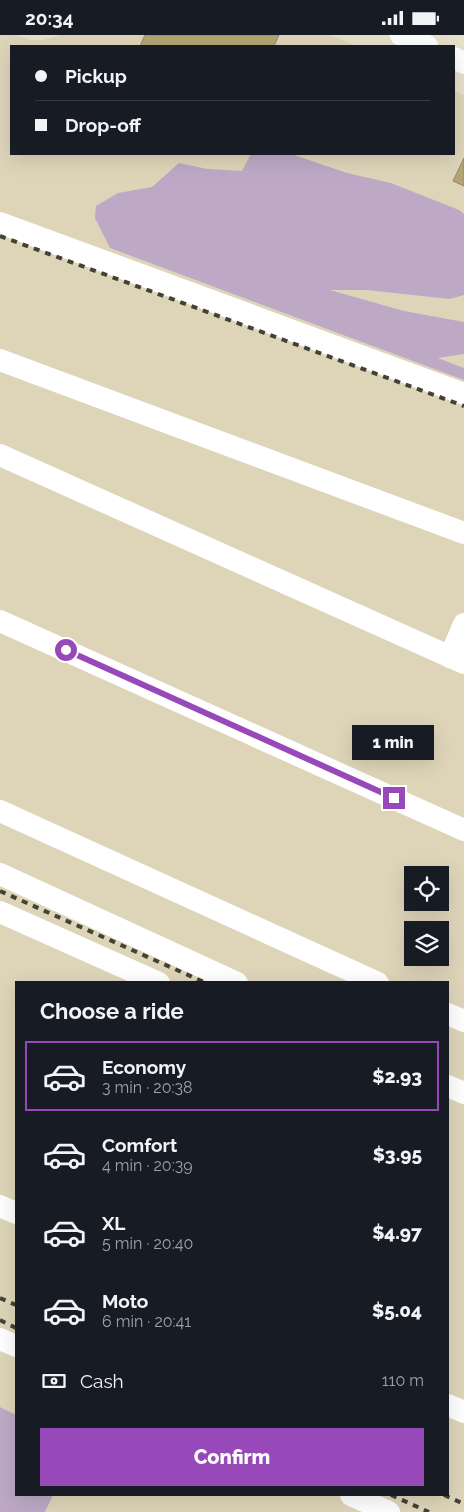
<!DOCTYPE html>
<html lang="en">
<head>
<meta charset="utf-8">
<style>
  :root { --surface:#171b24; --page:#20242c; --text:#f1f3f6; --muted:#9ea1a6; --line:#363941; --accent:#9849b9 }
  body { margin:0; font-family:Raleway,sans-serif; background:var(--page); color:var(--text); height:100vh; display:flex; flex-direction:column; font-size:19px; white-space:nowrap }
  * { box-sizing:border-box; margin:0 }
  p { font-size:16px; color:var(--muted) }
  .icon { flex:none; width:28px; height:28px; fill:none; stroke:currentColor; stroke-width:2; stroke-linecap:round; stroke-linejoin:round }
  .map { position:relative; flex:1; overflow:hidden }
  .details { position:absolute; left:15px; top:946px; width:434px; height:515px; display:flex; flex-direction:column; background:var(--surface); border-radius:0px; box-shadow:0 5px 20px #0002 }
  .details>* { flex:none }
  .top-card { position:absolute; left:10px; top:10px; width:445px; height:110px; border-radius:0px; box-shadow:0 5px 20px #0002; display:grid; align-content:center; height:110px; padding:0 25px; background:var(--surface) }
  .fabs { position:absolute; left:404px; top:831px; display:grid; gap:10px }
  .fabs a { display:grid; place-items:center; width:45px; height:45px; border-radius:0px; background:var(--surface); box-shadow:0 5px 20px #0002; font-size:25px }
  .end { position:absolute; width:22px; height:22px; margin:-11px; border:6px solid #9849b9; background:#fff; box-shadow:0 0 0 2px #fff }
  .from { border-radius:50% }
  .bubble { position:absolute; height:35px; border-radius:0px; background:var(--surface); box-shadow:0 5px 20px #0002; font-size:16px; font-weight:800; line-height:35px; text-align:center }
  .top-card b { display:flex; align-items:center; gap:18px; height:48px; font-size:19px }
  .top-card b+b { border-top:1px solid var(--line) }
  .top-card i { width:12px; height:12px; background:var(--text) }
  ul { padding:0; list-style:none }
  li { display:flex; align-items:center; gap:15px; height:70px; margin:0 10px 8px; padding:0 15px; border:2px solid transparent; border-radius:0px }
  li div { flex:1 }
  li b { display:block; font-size:19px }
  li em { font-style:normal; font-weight:800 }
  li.active { border-color:var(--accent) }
  li>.icon { width:45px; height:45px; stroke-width:1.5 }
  h2 { padding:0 25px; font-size:22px; line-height:60px }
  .pay { display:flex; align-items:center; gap:12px; height:55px; padding:0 25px; font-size:19px }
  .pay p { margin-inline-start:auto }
  .cta { display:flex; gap:10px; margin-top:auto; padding:10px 25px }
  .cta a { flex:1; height:58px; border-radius:0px; background:var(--accent); color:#fff; font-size:20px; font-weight:800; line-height:58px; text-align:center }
  .status { display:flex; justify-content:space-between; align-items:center; height:35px; padding:0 25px; background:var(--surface); direction:ltr }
  .status svg { height:14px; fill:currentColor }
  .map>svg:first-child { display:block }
</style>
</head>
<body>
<div class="status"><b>20:34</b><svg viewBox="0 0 49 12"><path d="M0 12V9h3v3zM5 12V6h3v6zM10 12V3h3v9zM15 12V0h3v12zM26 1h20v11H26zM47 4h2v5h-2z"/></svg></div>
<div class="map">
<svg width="464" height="1477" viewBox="0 0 464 1477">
  <rect width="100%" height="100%" fill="#e7e1cb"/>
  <path fill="#ded5b9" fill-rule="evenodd" d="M 0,0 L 15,0 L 31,5 L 43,5 L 61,0 L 331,0 L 356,11 L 11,11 L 11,119 L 454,119 L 454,55 L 464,60 L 464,1477 L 45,1477 L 53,1460 L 448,1460 L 448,948 L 16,948 L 16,1380 L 0,1372 ZM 412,840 L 440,840 L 440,868 L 412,868 ZM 412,895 L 440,895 L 440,922 L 412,922 Z"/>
  <g fill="#bda9c6">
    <path d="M 251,119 L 291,119 L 347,138 L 391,148 L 459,175 L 464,179 L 464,260 L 450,264 L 366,255 L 330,255 L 404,276 L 464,287 L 464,319 L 438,323 L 464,333 L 464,345 L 110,213 L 95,183 L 96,171 L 118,158 L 152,152 L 179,128 L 207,134 L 242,136 Z"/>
    <path d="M 0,1372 L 16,1380 L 16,1460 L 53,1460 L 45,1477 L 0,1477 Z"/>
  </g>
  <g fill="#b3a472" stroke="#8f8975">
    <path d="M 145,0 L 279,0 L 274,11 L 140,11 Z"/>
    <path d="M 464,123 L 464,151 L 453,146 Z"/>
  </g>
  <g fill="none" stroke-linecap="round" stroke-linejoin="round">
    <g stroke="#fff" stroke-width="22">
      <path d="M 401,0 L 427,11"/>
      <path d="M 454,23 L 464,28"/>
      <path d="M 0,188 L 464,359"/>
      <path d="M 0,325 L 464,498"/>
      <path d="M 0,420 L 464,628"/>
      <path d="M 0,586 L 464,795"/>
      <path d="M 450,622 L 464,589"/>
      <path d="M 0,776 L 378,948"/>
      <path d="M 0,839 L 237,948"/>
      <path d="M 0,877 L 159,948"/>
      <path d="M 448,979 L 464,986"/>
      <path d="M 448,1051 L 464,1058"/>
      <path d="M 0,1171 L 16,1178"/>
      <path d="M 0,1304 L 16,1311"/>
      <path d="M 448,1370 L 464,1377"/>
      <path d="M 351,1460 L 389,1477"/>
    </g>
    <g stroke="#444237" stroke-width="4" stroke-dasharray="6 6" stroke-linecap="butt">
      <path d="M 0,201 L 464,371"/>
      <path d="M 0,856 L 206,948"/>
      <path d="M 0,1263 L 16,1270"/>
      <path d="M 0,1285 L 16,1293"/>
      <path d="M 391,1460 L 429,1477"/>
      <path d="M 444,1460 L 464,1469"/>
    </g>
  </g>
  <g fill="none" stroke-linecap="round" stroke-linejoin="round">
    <path stroke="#9849b9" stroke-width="6" d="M 66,615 L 394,763"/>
  </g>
</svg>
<div class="fabs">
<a><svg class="icon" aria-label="locate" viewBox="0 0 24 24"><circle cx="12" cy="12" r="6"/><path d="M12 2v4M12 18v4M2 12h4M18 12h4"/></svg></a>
<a><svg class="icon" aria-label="layers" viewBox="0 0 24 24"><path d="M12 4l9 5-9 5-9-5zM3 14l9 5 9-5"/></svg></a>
</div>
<i class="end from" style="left:66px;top:615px"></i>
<i class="end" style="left:394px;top:763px"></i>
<div class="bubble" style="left:352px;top:690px;width:82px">1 min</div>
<div class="top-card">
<b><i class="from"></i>Pickup</b>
<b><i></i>Drop-off</b>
</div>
<section class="details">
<h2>Choose a ride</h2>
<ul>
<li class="active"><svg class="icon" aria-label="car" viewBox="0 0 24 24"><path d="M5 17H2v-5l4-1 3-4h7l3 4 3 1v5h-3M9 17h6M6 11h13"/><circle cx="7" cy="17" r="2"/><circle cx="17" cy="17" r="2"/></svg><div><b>Economy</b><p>3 min · 20:38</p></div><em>$2.93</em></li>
<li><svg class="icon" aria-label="car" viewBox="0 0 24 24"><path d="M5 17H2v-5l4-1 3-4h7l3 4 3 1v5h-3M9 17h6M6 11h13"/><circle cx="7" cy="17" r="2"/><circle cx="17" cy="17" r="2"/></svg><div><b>Comfort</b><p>4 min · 20:39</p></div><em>$3.95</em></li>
<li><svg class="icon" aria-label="car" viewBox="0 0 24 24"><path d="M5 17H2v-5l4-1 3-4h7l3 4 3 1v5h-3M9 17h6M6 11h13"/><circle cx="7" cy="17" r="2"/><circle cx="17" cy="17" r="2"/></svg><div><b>XL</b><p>5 min · 20:40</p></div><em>$4.97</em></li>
<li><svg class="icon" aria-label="car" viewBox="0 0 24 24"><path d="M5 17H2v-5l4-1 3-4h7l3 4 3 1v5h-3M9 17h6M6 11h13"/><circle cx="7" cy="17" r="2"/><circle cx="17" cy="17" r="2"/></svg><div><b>Moto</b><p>6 min · 20:41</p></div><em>$5.04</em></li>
</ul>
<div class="pay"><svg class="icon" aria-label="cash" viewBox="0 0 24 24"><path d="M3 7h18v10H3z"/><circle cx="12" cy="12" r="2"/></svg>Cash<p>110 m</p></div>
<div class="cta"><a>Confirm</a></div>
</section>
</div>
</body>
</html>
